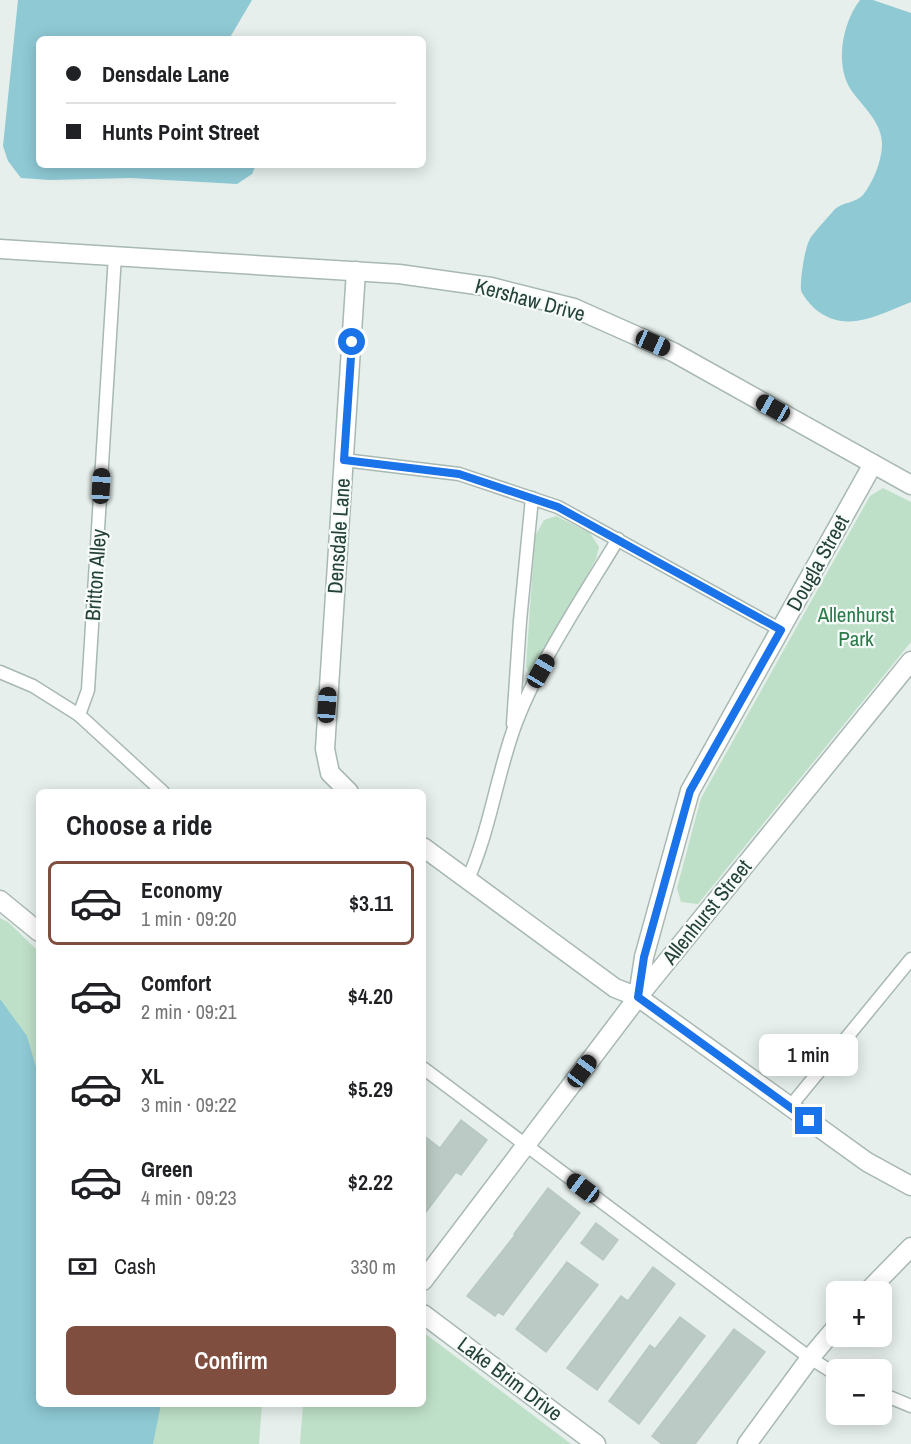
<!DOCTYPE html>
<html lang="en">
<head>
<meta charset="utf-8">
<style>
  :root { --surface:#fff; --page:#f2f2f2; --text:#202124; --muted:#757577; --line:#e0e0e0; --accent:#7f4e3f }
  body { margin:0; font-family:"Archivo Narrow",sans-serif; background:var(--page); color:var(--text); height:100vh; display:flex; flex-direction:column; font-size:22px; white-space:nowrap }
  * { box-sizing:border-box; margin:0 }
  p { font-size:20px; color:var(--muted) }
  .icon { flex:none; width:33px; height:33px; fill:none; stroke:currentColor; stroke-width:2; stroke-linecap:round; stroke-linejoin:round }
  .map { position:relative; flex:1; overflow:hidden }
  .details { position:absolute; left:36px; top:789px; width:390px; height:618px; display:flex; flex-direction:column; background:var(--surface); border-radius:9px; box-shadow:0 3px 15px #0003 }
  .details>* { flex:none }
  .banner { position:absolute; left:36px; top:36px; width:390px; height:132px; border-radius:9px; box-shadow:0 3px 15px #0003; display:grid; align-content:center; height:132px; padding:0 30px; background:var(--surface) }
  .controls { position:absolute; left:826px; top:1281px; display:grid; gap:12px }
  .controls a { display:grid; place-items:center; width:66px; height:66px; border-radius:9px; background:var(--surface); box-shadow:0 3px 15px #0003; font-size:30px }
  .end { position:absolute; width:27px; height:27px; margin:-14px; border:8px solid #1a73e8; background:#fff; box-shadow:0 0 0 3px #fff }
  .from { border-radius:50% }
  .bubble { position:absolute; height:42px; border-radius:9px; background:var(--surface); box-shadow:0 3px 15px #0003; font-size:20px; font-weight:600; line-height:42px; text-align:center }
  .car { position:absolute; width:18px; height:36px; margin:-18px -9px; border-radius:8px; box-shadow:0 0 4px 2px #0007; background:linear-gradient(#222 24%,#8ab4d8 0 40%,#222 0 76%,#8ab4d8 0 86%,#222 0) }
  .banner b { display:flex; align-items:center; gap:21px; height:57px; font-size:22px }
  .banner b+b { border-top:2px solid var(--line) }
  .banner i { width:15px; height:15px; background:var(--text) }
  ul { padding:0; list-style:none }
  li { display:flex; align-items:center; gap:18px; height:84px; margin:0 12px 9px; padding:0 18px; border:3px solid transparent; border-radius:9px }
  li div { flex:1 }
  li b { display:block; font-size:22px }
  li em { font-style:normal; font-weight:600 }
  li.on { border-color:var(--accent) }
  li>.icon { width:54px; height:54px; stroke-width:1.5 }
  h2 { padding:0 30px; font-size:27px; line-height:72px }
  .pay { display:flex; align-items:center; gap:15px; height:66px; padding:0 30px; font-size:22px }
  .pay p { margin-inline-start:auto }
  .button { display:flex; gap:12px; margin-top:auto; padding:12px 30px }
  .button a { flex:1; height:69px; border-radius:9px; background:var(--accent); color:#fff; font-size:24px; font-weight:600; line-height:69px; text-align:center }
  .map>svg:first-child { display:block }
</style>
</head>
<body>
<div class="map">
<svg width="911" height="1444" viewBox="0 0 911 1444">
  <rect width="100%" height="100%" fill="#e6efeb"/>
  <g fill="#bfe0c8">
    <path d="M 883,488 L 911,502 L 911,642 L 698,904 L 681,902 L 677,888 L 701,798 L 870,496 Z"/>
    <path d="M 556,516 L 590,533 L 599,547 L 596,559 L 535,670 L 529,672 L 526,666 L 535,536 L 544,520 Z"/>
    <path d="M 0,918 L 8,922 L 39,952 L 39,1404 L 262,1404 L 259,1444 L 0,1444 Z"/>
    <path d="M 423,1332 L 571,1444 L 300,1444 L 303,1404 L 423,1404 Z"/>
  </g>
  <g fill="#8ec9d4">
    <path d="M 18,0 L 252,0 L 229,39 L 39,39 L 39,165 L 256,165 L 252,174 L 237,184 L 131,178 L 50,180 L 21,178 L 8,161 L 3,146 Z"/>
    <path d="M 860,0 L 873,0 L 911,13 L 911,302 C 878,315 845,335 814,308 C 810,304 802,295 801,290 C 800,279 805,245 811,237 C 818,228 828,217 835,209 C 843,202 856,203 863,195 C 873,182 882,161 882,144 C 882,122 862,106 851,90 C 834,64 843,22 860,0 Z"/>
    <path d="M 0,999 L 27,1036 L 39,1078 L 39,1404 L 161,1404 L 153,1444 L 0,1444 Z"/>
  </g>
  <g fill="#bbcac4" stroke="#b8c9c2" stroke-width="1.5">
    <path d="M 461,1120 L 487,1140 L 461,1175 L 456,1172 L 423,1216 L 423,1135 L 440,1148 Z"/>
    <path d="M 548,1188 L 580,1213 L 503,1315 L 498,1312 L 495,1316 L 467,1296 L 515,1235 L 514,1234 Z"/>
    <path d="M 596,1223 L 618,1240 L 603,1260 L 581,1243 Z"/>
    <path d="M 567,1262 L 598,1285 L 546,1352 L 516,1329 Z"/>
    <path d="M 653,1267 L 675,1284 L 597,1390 L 567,1368 L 621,1296 L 628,1301 Z"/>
    <path d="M 680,1317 L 705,1336 L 639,1424 L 609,1401 L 650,1345 L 655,1349 Z"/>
    <path d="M 734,1329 L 765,1352 L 695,1444 L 662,1444 L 652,1436 Z"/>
  </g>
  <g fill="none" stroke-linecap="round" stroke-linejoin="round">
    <g stroke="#a8b8b2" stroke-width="15">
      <g id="lane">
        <path d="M 344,460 L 459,474 L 558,507 L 781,630"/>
        <path d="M 0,672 L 33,686 L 79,715 L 163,792"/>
        <path d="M 79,715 L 88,690 L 115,255"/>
        <path d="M 513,724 L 520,621 L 532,498"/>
        <path d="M 468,879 C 489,832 496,780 513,731 C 535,668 583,597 618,539"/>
        <path d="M 423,1068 L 810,1358 L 837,1375"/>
        <path d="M 789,1108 L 911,959"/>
        <path d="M 882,1394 L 911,1406"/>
      </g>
    </g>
    <g stroke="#a8b8b2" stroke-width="21">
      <g id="street">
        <path d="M 0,249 L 399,274 L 491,287 L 574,308 L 673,352 L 911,485"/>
        <path d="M 349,792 L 330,773 L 325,749 L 356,271"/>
        <path d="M 423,847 L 615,988 L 638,997 L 867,1162 L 911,1186"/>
        <path d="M 0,900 L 39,932"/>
        <path d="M 638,996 L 644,957 L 690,791 L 873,464"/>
        <path d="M 423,1281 L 638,997 L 911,661"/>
        <path d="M 867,1292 L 911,1247"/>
        <path d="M 423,1314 L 596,1444"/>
        <path d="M 747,1444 L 810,1358 L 837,1326"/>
      </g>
    </g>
    <use href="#lane" stroke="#fff" stroke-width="12"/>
    <use href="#street" stroke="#fff" stroke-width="18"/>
  </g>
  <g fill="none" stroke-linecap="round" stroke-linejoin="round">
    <path stroke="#1a73e8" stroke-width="8" d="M 352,342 L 344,460 L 459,474 L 558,507 L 781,630 L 690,791 L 644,957 L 638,997 L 809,1121"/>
  </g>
  <g text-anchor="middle" stroke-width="4.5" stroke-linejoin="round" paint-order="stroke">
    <g font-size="21" fill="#24423a" stroke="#f7fbf9">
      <text transform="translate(530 300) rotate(15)" y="7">Kershaw Drive</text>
      <text transform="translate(339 536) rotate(-86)" y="7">Densdale Lane</text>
      <text transform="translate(818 563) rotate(-61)" y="7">Dougla Street</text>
      <text transform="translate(96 575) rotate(-86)" y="7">Britton Alley</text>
      <text transform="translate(707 912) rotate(-51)" y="7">Allenhurst Street</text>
      <text transform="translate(510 1379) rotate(37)" y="7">Lake Brim Drive</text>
    </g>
    <g font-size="21" fill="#2d7a4b" stroke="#f7fbf9">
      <text x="856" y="622">Allenhurst<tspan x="856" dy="24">Park</tspan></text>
    </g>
  </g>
</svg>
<div class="controls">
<a>+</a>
<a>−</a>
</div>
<i class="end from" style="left:352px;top:342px"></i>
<i class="end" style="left:809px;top:1121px"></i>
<div class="bubble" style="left:759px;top:1034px;width:99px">1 min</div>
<i class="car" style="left:653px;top:343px;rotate:114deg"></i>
<i class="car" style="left:773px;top:408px;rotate:299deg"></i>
<i class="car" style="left:101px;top:486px;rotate:3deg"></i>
<i class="car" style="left:541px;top:671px;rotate:30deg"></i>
<i class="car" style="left:327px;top:705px;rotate:4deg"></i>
<i class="car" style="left:582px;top:1071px;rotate:37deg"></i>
<i class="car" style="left:583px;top:1188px;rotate:307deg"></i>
<div class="banner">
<b><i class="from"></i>Densdale Lane</b>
<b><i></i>Hunts Point Street</b>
</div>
<section class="details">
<h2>Choose a ride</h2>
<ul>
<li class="on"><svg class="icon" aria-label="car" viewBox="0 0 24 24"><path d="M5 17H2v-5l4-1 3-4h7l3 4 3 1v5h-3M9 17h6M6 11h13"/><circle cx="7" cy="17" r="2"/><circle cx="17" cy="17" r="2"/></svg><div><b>Economy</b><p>1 min · 09:20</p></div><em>$3.11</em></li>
<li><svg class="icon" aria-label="car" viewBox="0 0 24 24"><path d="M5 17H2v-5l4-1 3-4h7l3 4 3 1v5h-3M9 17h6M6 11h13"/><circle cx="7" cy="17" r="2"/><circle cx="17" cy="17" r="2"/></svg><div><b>Comfort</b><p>2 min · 09:21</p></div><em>$4.20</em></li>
<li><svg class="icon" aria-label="car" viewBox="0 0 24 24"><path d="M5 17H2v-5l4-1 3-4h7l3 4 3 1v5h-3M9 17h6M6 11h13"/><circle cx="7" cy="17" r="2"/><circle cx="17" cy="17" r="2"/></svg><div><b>XL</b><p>3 min · 09:22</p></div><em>$5.29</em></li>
<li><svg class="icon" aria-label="car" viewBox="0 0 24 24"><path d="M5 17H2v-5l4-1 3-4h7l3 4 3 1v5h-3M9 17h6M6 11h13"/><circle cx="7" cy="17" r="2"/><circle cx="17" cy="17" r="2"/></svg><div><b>Green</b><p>4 min · 09:23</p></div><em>$2.22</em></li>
</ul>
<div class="pay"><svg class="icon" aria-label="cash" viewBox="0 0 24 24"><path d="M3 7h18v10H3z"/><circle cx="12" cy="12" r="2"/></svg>Cash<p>330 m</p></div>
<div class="button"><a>Confirm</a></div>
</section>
</div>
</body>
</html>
